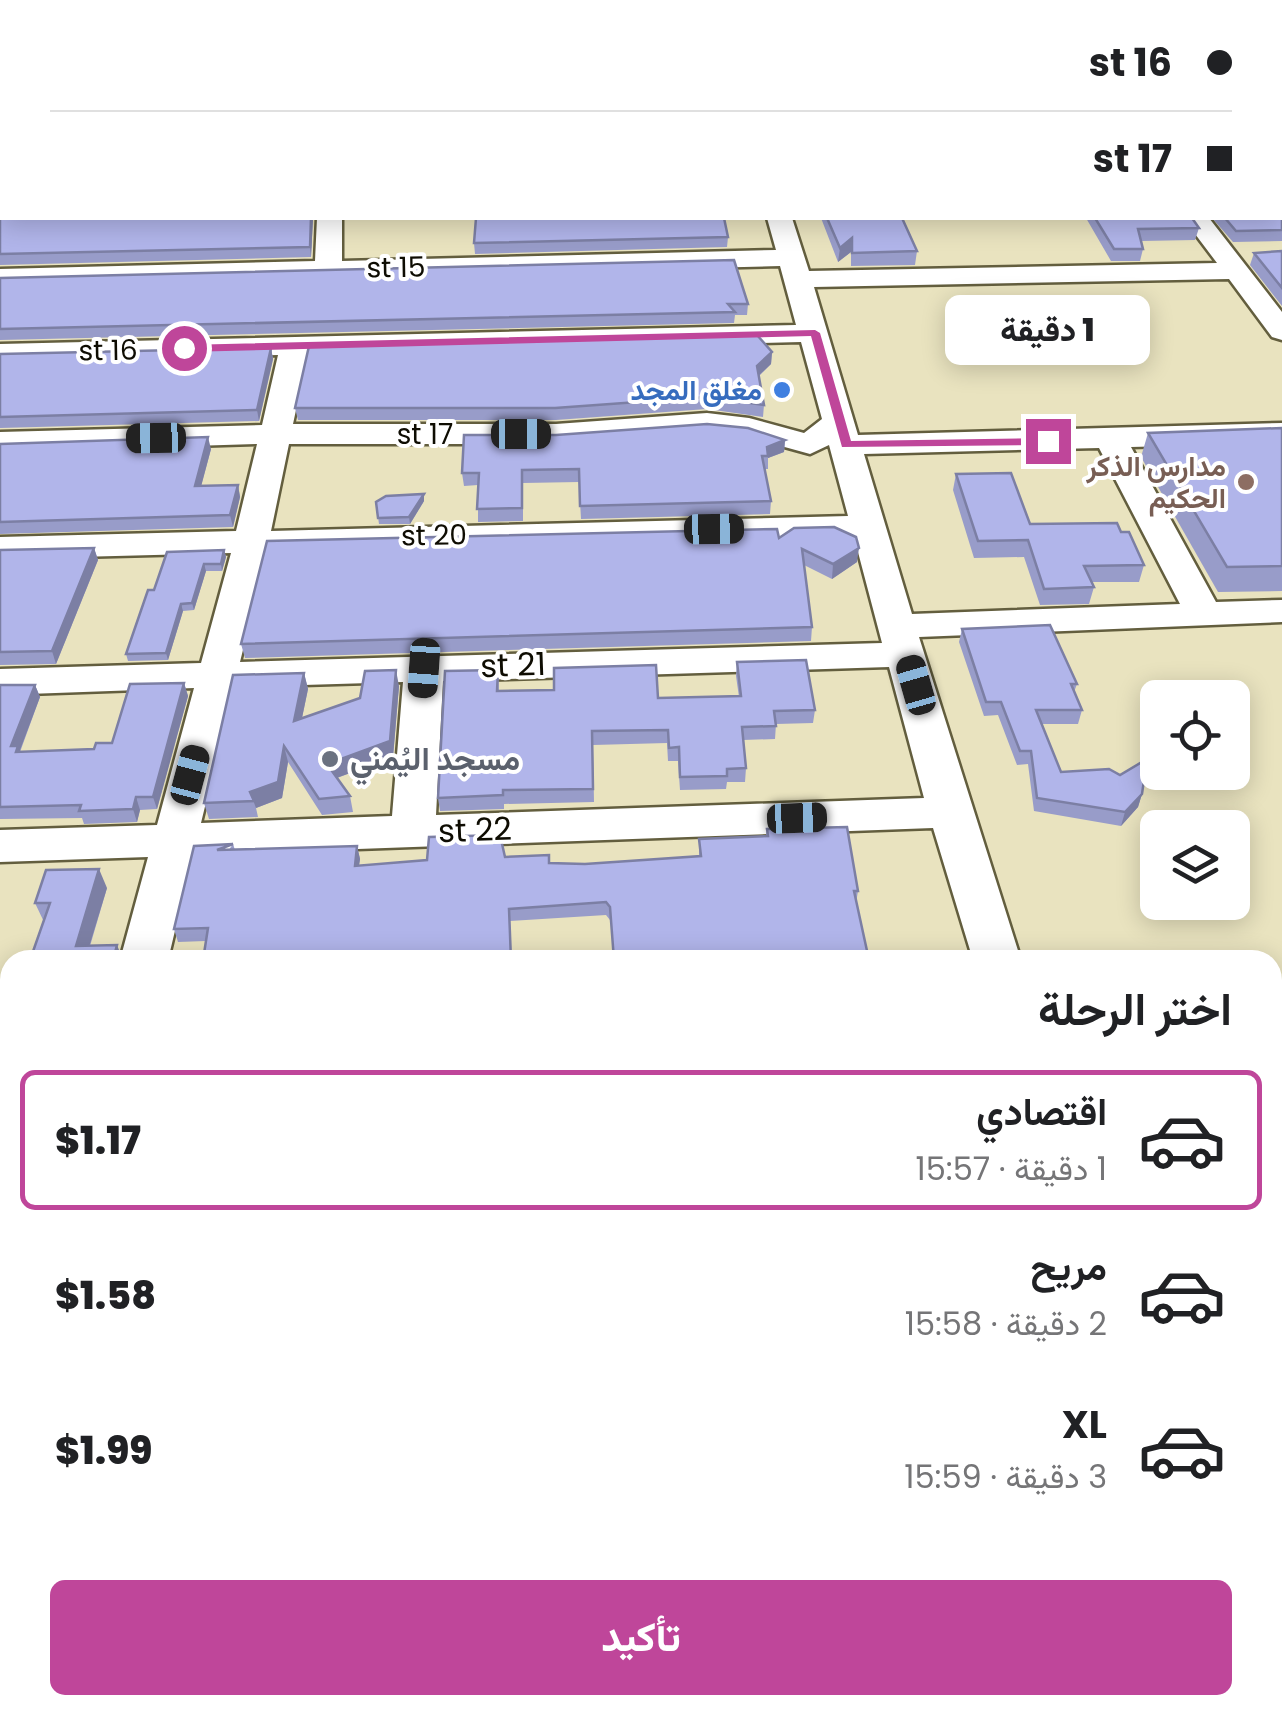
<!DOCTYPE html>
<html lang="ar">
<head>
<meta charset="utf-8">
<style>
  :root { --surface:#fff; --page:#f2f2f2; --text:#202124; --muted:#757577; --line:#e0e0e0; --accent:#bf469a }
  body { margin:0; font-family:Poppins,Vazirmatn,sans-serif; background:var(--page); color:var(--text); direction:rtl; height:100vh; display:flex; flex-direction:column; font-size:38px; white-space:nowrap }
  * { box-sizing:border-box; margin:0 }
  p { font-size:32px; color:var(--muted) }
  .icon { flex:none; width:55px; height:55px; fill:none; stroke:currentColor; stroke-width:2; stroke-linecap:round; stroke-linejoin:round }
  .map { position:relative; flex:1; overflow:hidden; direction:ltr }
  .drawer { position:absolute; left:0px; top:950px; width:1282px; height:765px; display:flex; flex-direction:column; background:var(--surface); border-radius:30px 30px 0 0; box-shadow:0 5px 25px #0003; direction:rtl }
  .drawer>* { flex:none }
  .banner { position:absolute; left:0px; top:0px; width:1282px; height:220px; box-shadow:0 5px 25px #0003; direction:rtl; display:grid; align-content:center; height:220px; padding:0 50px; background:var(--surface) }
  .tools { position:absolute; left:1140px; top:680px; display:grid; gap:20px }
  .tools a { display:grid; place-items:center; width:110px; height:110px; border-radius:15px; background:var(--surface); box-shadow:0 5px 25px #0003; font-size:50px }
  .end { position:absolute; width:45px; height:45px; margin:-22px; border:12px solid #bf469a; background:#fff; box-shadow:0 0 0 5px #fff }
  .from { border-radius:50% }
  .bubble { position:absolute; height:70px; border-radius:15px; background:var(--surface); box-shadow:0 5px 25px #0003; font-size:32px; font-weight:800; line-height:70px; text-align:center; direction:rtl }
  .car { position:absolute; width:30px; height:60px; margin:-30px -15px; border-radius:12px; box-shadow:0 0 8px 2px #0007; background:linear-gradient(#222 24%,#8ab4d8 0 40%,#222 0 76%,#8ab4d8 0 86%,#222 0) }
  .banner b { display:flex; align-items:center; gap:35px; height:95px; font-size:38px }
  .banner b+b { border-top:2px solid var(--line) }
  .banner i { width:25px; height:25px; background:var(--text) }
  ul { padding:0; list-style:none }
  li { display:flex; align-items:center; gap:30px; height:140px; margin:0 20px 15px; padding:0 30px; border:5px solid transparent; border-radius:15px }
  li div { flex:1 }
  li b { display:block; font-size:38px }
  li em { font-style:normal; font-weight:800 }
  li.selected { border-color:var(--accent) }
  li>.icon { width:90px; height:90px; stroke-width:1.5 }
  h2 { padding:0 50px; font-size:45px; line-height:120px }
  .cta { display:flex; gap:20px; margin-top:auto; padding:20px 50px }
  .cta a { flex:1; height:115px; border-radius:15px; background:var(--accent); color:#fff; font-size:40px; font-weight:800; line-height:115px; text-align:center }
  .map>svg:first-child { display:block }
</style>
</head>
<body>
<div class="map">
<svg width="1282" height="1715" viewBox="0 0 1282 1715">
  <rect width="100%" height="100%" fill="#e9e3bf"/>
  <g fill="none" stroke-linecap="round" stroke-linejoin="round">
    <g stroke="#635e3e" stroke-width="5">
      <g id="minor">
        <path d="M 708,0 L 726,0 L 727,2 L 709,2 Z"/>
        <path d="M 1006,0 L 1025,0 L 1026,2 L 1007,2 Z"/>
        <path d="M 317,218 L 342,218 L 342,261 L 776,250 L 767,218 L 792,218 L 809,271 L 1217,263 L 1183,218 L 1209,218 L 1282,312 L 1282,340 L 1272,337 L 1229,279 L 814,287 L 858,435 L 1282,423 L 1282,443 L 1131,447 L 1216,602 L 1282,600 L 1282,622 L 919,637 L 1021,960 L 973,960 L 933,828 L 193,855 L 168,960 L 120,960 L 148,857 L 0,862 L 0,830 L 157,825 L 194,688 L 0,695 L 0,669 L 201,663 L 231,553 L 0,559 L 0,537 L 236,531 L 257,444 L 0,452 L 0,432 L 262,425 L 278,355 L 0,362 L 0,344 L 796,325 L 780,266 L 0,285 L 0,269 L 315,261 ZM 801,342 L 822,419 L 804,433 L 749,418 L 707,413 L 556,424 L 293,424 L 308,354 ZM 707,433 L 748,437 L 810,454 L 829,445 L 848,516 L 271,531 L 289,444 L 556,444 ZM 1099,448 L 1180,604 L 912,614 L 864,454 ZM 854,537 L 882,643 L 240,662 L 267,552 ZM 889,667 L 924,798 L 436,815 L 443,681 ZM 403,682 L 392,816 L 201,823 L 234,687 Z"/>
        <path d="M 1282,998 L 1282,1038 L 1272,1039 L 1272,999 Z"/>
        <rect x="0" y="1049" width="10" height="42"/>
        <path d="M 1282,1461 L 1282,1525 L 1272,1526 L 1272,1462 Z"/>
        <path d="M 10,1510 L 10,1576 L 0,1577 L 0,1511 Z"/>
        <path d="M 1171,1705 L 1241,1705 L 1245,1715 L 1173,1715 Z"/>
      </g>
    </g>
    <use href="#minor" fill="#fff" fill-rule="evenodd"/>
  </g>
  <g fill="#989cc9">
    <path d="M 1280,6 L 1282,6 L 1282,241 L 1233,242 L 1212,218 L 1280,218 Z"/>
    <path d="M 0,157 L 313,218 L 311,257 L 0,265 Z"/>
    <path d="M 821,218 L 902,218 L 917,251 L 915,265 L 851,266 L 851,252 L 838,262 Z"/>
    <path d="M 1086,218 L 1192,218 L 1199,228 L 1195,240 L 1141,241 L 1143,249 L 1140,261 L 1111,261 Z"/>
    <path d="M 728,237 L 727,247 L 475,254 L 474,243 Z"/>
    <path d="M 1282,251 L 1282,306 L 1250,265 L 1254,253 Z"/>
    <path d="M 0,278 L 748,304 L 747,315 L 735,315 L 734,323 L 0,340 Z"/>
    <path d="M 271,348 L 273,359 L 259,421 L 0,428 L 0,354 Z"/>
    <path d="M 772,352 L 771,364 L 759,376 L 764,405 L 763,417 L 707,409 L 556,420 L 298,420 L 295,408 Z"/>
    <path d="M 1282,428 L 1282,591 L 1218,592 L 1141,457 L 1148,433 Z"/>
    <path d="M 785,440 L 784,452 L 768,458 L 768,469 L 764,469 L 771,501 L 770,514 L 581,519 L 579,482 L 523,483 L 523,521 L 478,522 L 478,485 L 464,486 L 462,473 Z"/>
    <path d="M 0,444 L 211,449 L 201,486 L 238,485 L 240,497 L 233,527 L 0,534 Z"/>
    <path d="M 956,474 L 1030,524 L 1121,532 L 1144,565 L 1139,582 L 1092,582 L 1094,587 L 1089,604 L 1040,605 L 1024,557 L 974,558 L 953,490 Z"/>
    <path d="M 424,501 L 410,524 L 379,524 L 376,502 Z"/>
    <path d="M 779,538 L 857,562 L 832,579 L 804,565 L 812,627 L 811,641 L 245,658 L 241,644 Z"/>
    <path d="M 94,548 L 98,560 L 56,664 L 0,665 L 0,550 Z"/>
    <path d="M 224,550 L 226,557 L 222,571 L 206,571 L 194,610 L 183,611 L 168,660 L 128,661 L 126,654 L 154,590 Z"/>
    <path d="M 962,629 L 1077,684 L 1074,692 L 1082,710 L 1078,724 L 1041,724 L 1061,772 L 1142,794 L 1138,807 L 1121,826 L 1034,811 L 1028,764 L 1017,765 L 998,715 L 984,716 L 959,642 Z"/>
    <path d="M 737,662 L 815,710 L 813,723 L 776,724 L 775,739 L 743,740 L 746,768 L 745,782 L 727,782 L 726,789 L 680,790 L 678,761 L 668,761 L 667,743 L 593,745 L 594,802 L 504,804 L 504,809 L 440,811 L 438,798 L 498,670 L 499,691 L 658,698 L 739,697 L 736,676 Z"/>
    <path d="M 304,673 L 308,689 L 302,718 L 399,686 L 393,757 L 337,778 L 350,796 L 353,812 L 322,815 L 288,762 L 282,798 L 256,808 L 258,817 L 209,819 L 204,803 Z"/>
    <path d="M 184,683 L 188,696 L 157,809 L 140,810 L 137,822 L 84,824 L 82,818 L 0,819 L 0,685 L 35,685 L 40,697 L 20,752 L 94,749 L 112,743 Z"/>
    <path d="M 767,829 L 858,891 L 856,903 L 610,920 L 606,915 L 510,921 L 511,960 L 203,960 L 206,941 L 178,942 L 174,929 L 233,844 L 235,850 L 357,846 L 360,859 L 359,865 L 505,857 L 549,863 L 585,864 L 699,856 L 699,839 L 766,836 Z"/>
    <path d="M 107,888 L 90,946 L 30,960 L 44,922 L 35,903 Z"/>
    <rect x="1272" y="1030" width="10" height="151"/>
    <rect x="0" y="1133" width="10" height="251"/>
  </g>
  <g fill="#7c7fa4">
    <path d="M 311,218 L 315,218 L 313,218 L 311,257 L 310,247 Z"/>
    <path d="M 852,238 L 851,252 L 838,262 L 840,248 Z"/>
    <path d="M 271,348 L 273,359 L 259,421 L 257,410 Z"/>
    <path d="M 772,352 L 771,364 L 756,378 L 757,366 Z"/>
    <path d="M 208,437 L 211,449 L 198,498 L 195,486 Z"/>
    <path d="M 785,440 L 784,452 L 768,458 L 767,447 Z"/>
    <path d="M 238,485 L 240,497 L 233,527 L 230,515 Z"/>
    <path d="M 424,494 L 424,501 L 410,524 L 409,517 Z"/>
    <path d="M 94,548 L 98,560 L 56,664 L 52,651 Z"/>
    <path d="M 859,548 L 857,562 L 832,579 L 833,564 Z"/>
    <path d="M 224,550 L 226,557 L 222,571 L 221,564 Z"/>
    <path d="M 204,564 L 206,571 L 194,610 L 192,603 Z"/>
    <path d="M 181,604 L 183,611 L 168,660 L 166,653 Z"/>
    <path d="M 396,670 L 399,686 L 393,757 L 331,780 L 327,764 Z"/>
    <path d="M 304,673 L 308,689 L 298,737 L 294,721 Z"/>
    <path d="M 184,683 L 188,696 L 157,809 L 153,797 Z"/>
    <path d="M 35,685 L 40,697 L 20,750 L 23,759 L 11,746 Z"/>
    <path d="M 284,746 L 288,762 L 282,798 L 256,808 L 250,792 Z"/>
    <path d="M 1142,794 L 1138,807 L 1121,826 L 1125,812 Z"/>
    <path d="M 136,797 L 140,810 L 137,822 L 133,809 Z"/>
    <path d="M 357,846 L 360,859 L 357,879 L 355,866 Z"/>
    <path d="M 99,869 L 107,888 L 85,960 L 76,946 Z"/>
    <path d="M 117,945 L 123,960 L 113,960 Z"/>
  </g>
  <g fill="#b1b5ea" stroke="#7c7fa4" stroke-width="2.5">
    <path d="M 0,0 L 673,0 L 674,2 L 2,2 L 2,18 L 2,13 L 0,13 Z"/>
    <path d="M 756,0 L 901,0 L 902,2 L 756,2 Z"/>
    <path d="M 1052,0 L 1279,0 L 1279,2 L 1054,2 Z"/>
    <path d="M 1280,6 L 1282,6 L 1282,28 L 1280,29 Z"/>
    <path d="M 2,28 L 2,152 L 2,139 L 0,139 L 0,29 Z"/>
    <path d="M 1280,33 L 1282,41 L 1282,70 L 1280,71 Z"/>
    <path d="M 1280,74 L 1282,82 L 1282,116 L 1280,116 Z"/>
    <path d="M 1280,119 L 1282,128 L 1282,171 L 1280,172 Z"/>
    <path d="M 2,155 L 2,218 L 311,218 L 310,247 L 0,254 L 0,157 Z"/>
    <path d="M 1280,173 L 1282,182 L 1282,230 L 1236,231 L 1225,218 L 1280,218 Z"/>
    <path d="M 476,218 L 724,218 L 728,237 L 474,243 Z"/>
    <path d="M 827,218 L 902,218 L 917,251 L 852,253 L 852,238 L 840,248 Z"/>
    <path d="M 1095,218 L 1192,218 L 1199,228 L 1138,229 L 1143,249 L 1114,249 Z"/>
    <path d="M 1282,251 L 1282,288 L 1254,253 Z"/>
    <path d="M 734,260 L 748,304 L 728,304 L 735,312 L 0,329 L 0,278 Z"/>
    <path d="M 757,335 L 772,352 L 757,366 L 764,405 L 707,397 L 555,408 L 295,408 L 309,346 Z"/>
    <path d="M 271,348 L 257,410 L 0,417 L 0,354 Z"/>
    <path d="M 707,424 L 748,428 L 785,440 L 767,447 L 768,456 L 762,456 L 771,501 L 580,506 L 579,469 L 522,470 L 522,508 L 477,509 L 479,473 L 462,473 L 464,435 L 556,435 Z"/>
    <path d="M 1282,428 L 1282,566 L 1227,567 L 1148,433 Z"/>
    <path d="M 208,437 L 195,486 L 238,485 L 230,515 L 0,522 L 0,444 Z"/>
    <path d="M 1011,473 L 1030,524 L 1117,523 L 1121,532 L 1129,532 L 1144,565 L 1084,566 L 1094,587 L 1044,589 L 1028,540 L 978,541 L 956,474 Z"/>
    <path d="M 424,494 L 409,517 L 378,518 L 376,502 L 386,496 Z"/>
    <path d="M 834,527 L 856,537 L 859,548 L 833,564 L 802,549 L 812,627 L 241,644 L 267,541 L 777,529 L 779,538 L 794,528 Z"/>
    <path d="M 94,548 L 52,651 L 0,652 L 0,550 Z"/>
    <path d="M 224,550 L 221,564 L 204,564 L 192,603 L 181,604 L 166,653 L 126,654 L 148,590 L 154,590 L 167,552 Z"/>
    <path d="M 1050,625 L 1077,684 L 1071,684 L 1082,710 L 1036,710 L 1061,772 L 1109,769 L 1120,775 L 1147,759 L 1142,794 L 1125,812 L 1037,798 L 1031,751 L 1020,751 L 1001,702 L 986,702 L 962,629 Z"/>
    <path d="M 806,660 L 815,710 L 774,711 L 776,726 L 742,727 L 746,768 L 727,769 L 727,776 L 680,777 L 679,747 L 669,748 L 668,730 L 592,731 L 593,789 L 503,790 L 503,795 L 438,798 L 445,671 L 498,670 L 497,691 L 554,690 L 554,668 L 656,665 L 658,698 L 741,696 L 737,662 Z"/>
    <path d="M 396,670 L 390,741 L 327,764 L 350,796 L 319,799 L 284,746 L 278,782 L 250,792 L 254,801 L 204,803 L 233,675 L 304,673 L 294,721 L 360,698 L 365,671 Z"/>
    <path d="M 184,683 L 153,797 L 136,797 L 133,809 L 79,811 L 81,805 L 0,807 L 0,685 L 35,685 L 11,746 L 18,746 L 16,752 L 94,749 L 96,743 L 112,743 L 130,684 Z"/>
    <path d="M 847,827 L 858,891 L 854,891 L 869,960 L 614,960 L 610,907 L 606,902 L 509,909 L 511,960 L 203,960 L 208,928 L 174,929 L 194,846 L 233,844 L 217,850 L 357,846 L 355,866 L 427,860 L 429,837 L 500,835 L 505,857 L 549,855 L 549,863 L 585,864 L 701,856 L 699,839 L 768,836 L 767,829 Z"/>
    <path d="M 99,869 L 76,946 L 117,945 L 113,960 L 30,960 L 50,903 L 35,903 L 46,870 Z"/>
    <path d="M 10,1015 L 10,1031 L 5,1028 Z"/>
    <path d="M 1272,1030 L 1282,1030 L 1282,1147 L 1272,1148 Z"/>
    <path d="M 0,1133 L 10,1133 L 10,1375 L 0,1374 Z"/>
  </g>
  <path fill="#bf469a" d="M 815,330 L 820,333 L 851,441 L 1048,438 L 1054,441 L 1048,445 L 842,447 L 811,336 L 184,352 L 179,348 L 184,345 Z"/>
  <circle fill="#3f7fe0" stroke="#fff" stroke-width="4" cx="782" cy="390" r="10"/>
  <circle fill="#8d6e63" stroke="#fff" stroke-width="4" cx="1246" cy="482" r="10"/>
  <circle fill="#6b7280" stroke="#fff" stroke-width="4" cx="330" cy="759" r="10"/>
  <g text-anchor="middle" stroke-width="8" stroke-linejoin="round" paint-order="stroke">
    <g font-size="28" fill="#0e0c02" stroke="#fff">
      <text transform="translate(396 267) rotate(-1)" y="10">st 15</text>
      <text transform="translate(108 350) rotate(-1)" y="10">st 16</text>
      <text x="425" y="444">st 17</text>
      <text transform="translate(434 535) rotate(-1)" y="10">st 20</text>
    </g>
    <g font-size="28" font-weight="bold" fill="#366cbe" stroke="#fff" text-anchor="end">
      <text x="762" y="400">مغلق المجد</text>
    </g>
    <g font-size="28" font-weight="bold" fill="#785e54" stroke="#fff" text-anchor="end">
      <text x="1226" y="476">مدارس الذكر<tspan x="1226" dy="32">الحكيم</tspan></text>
    </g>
    <g font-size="32" fill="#0e0c02" stroke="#fff">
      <text transform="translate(513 665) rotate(-2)" y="11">st 21</text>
      <text transform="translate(475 830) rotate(-2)" y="11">st 22</text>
    </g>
    <g font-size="32" font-weight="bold" fill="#5b616d" stroke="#fff" text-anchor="start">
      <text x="350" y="770">مسجد اليُمني</text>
    </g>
  </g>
</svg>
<div class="tools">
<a><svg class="icon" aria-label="locate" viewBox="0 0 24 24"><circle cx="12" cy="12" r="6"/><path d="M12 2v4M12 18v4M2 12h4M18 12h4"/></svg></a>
<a><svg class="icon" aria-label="layers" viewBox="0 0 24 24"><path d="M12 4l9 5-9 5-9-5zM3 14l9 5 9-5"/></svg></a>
</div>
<i class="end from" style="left:184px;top:348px"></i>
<i class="end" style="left:1048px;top:441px"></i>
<div class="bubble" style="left:945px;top:295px;width:205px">1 دقيقة</div>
<i class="car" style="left:521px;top:434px;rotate:90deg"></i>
<i class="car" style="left:156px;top:438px;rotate:269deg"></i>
<i class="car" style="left:714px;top:529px;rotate:89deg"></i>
<i class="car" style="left:424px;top:668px;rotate:184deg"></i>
<i class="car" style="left:916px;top:685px;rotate:344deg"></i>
<i class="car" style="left:190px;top:775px;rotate:15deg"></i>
<i class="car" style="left:797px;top:818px;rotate:88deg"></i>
<div class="banner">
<b><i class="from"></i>st 16</b>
<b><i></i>st 17</b>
</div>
<section class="drawer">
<h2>اختر الرحلة</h2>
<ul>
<li class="selected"><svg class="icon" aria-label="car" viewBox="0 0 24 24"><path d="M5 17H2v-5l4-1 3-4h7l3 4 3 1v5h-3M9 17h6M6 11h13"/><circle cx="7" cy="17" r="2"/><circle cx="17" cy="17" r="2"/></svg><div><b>اقتصادي</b><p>1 دقيقة · 15:57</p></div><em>$1.17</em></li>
<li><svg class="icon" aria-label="car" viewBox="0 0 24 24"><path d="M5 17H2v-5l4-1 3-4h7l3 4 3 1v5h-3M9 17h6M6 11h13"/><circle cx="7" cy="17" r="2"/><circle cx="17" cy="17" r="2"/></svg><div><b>مريح</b><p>2 دقيقة · 15:58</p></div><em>$1.58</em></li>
<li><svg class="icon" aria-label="car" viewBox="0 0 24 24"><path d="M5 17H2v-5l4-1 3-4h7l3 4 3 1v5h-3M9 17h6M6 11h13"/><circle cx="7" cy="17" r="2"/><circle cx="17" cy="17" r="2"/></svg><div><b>XL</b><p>3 دقيقة · 15:59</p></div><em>$1.99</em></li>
</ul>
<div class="cta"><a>تأكيد</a></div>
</section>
</div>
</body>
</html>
